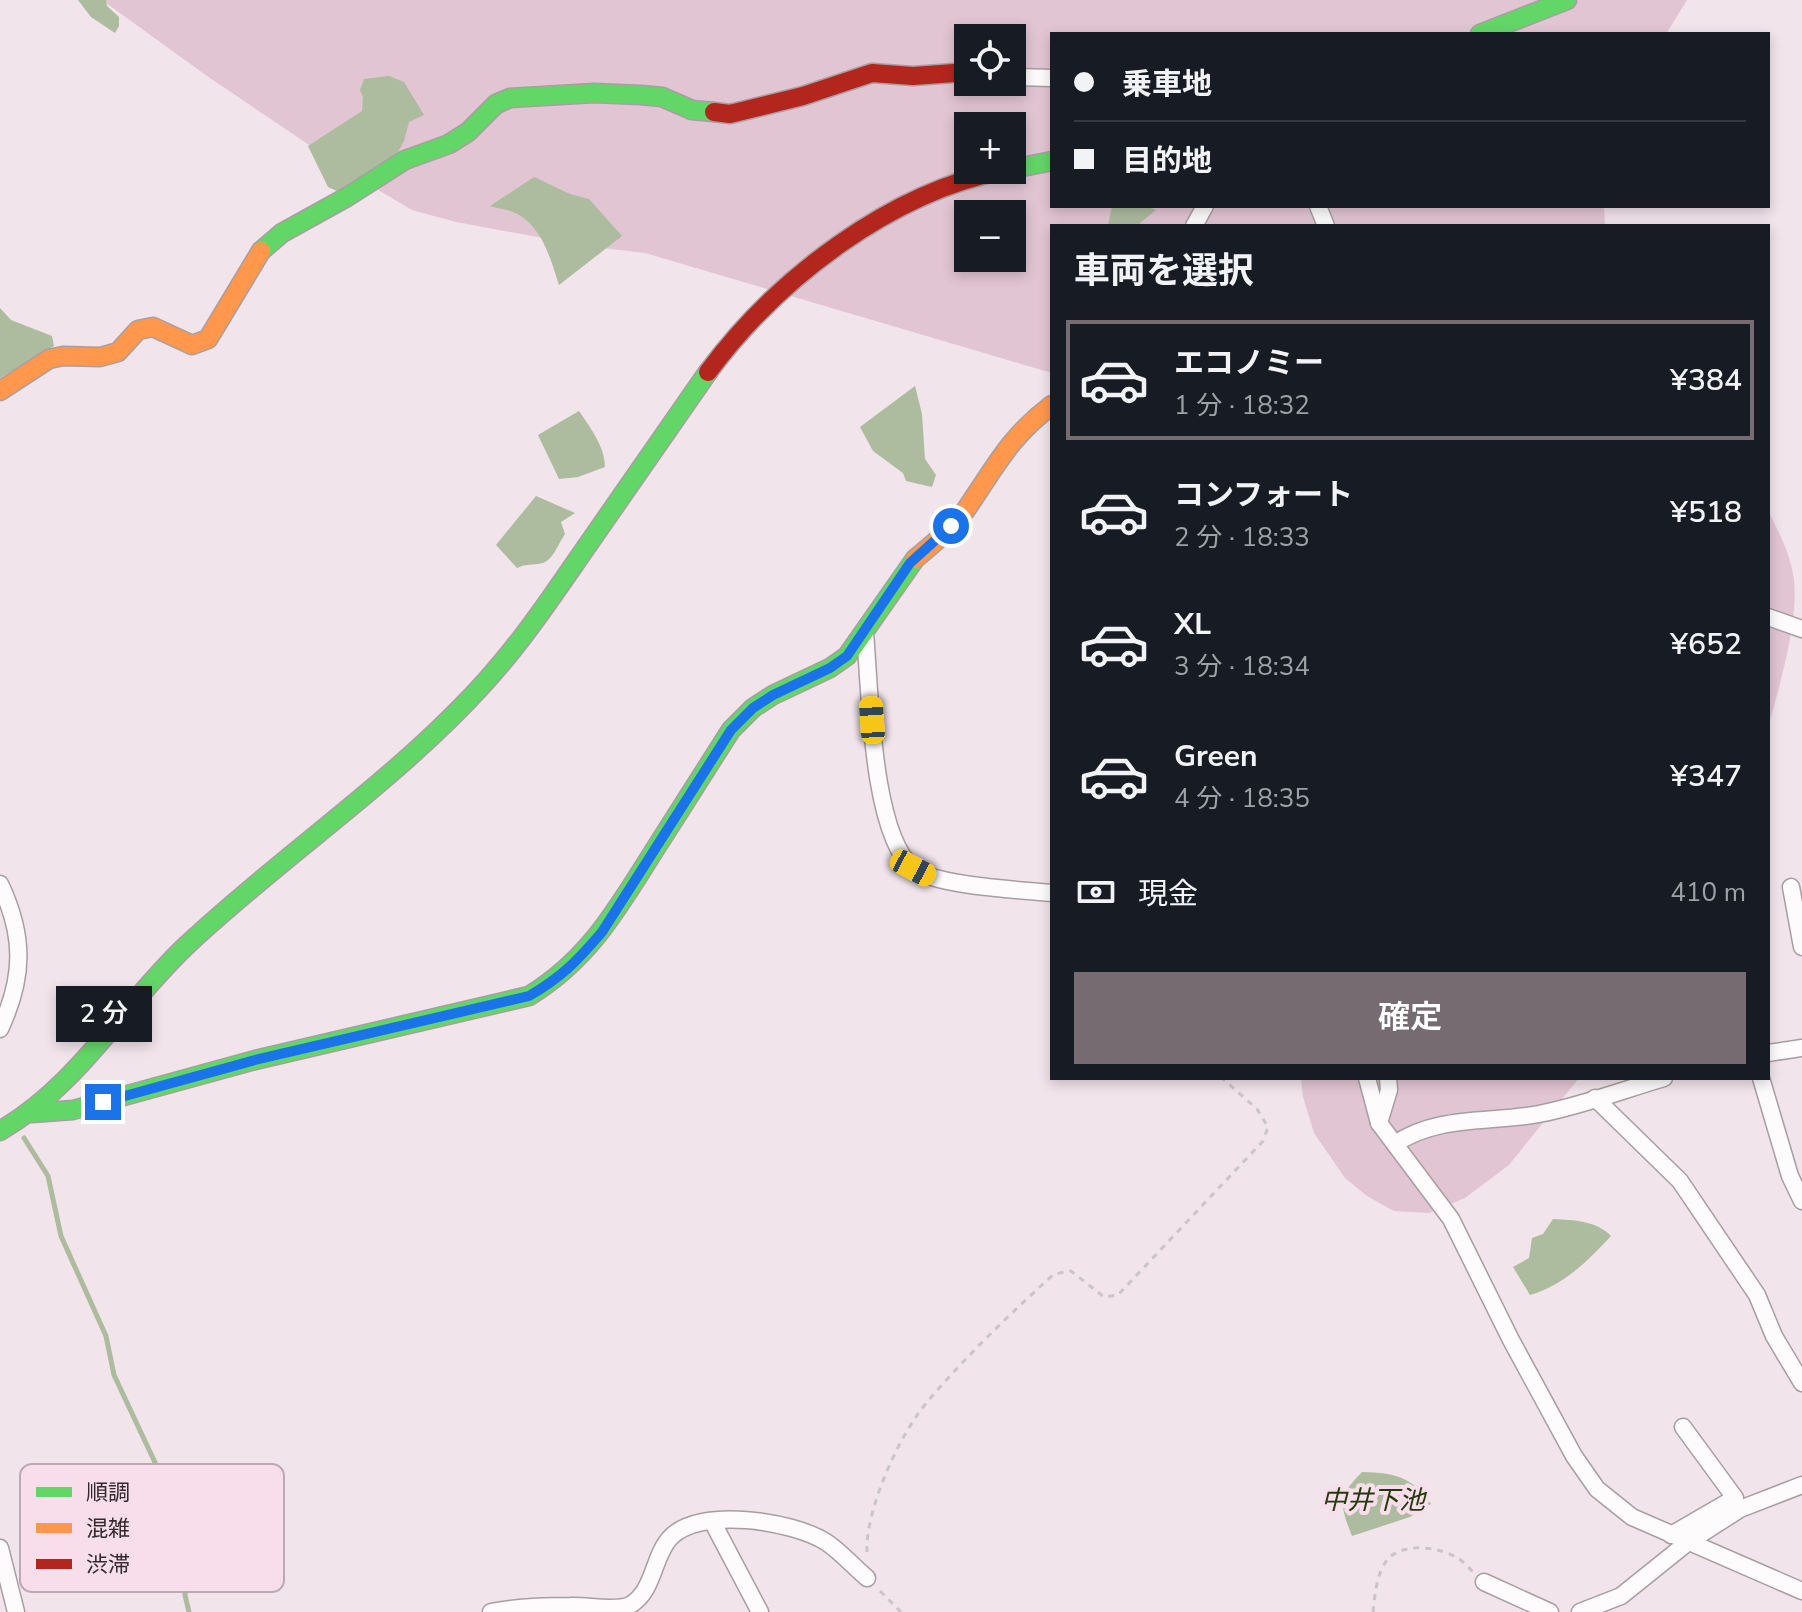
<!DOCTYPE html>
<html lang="ja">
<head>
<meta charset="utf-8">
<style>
  :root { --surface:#171b24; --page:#242831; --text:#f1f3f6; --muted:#9ea1a6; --line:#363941; --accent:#766b70 }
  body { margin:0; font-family:"Nunito Sans","Noto Sans JP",sans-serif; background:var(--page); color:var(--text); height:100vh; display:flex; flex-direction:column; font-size:30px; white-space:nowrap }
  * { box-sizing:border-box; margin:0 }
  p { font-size:26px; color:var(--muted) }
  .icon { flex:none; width:44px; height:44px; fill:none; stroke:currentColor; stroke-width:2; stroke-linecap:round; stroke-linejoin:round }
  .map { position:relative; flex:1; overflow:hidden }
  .side { position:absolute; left:1050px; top:224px; width:720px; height:856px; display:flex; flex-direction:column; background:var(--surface); border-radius:0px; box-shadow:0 4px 12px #0003 }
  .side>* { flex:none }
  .guide { position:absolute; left:1050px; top:32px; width:720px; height:176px; border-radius:0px; box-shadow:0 4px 12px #0003; display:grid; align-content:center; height:176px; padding:0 24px; background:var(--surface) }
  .fabs { position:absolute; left:954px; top:24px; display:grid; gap:16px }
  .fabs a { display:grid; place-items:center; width:72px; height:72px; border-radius:0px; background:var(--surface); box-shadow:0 4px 12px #0003; font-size:40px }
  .end { position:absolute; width:36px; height:36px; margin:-18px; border:10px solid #1a73e8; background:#fff; box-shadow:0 0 0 4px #fff }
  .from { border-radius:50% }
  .bubble { position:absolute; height:56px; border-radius:0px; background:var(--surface); box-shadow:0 4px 12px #0003; font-size:26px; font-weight:600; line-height:56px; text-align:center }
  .car { position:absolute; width:24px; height:48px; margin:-24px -12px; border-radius:10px; box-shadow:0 0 6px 2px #0007; background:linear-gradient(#f5c518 24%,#345 0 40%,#f5c518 0 76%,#345 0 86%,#f5c518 0) }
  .guide b { display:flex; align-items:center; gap:28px; height:76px; font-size:30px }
  .guide b+b { border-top:2px solid var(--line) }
  .guide i { width:20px; height:20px; background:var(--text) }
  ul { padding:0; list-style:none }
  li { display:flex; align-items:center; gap:24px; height:120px; margin:0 16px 12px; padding:0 8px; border:4px solid transparent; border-radius:0px }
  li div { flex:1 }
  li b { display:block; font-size:30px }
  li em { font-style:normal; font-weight:600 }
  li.active { border-color:var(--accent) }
  li>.icon { width:72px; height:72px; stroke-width:1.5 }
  h2 { padding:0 24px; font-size:36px; line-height:96px }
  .pay { display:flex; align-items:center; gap:20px; height:88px; padding:0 24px; font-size:30px }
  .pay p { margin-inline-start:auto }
  .button { display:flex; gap:16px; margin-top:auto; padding:16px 24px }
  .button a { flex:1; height:92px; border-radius:0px; background:var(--accent); color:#fff; font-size:32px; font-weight:600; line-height:92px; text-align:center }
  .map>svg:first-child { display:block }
</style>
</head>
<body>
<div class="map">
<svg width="1802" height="1612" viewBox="0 0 1802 1612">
  <rect width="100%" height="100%" fill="#f1e4ea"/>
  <g fill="#e2c5d2" fill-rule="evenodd">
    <path d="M 102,0 L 1687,0 L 1666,34 L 1052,34 L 1052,206 L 1604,206 L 1605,226 L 1052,226 L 1052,373 L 645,253 L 586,246 L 456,222 L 412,210 L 358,178 L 207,76 ZM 968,38 L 1012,38 L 1012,82 L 968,82 ZM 968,126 L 1012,126 L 1012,170 L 968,170 ZM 968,214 L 1012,214 L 1012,258 L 968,258 Z"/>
    <path d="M 1768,510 C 1778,531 1789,551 1793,574 C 1801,615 1779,687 1768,728 Z"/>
    <path d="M 1301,1078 L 1579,1078 L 1509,1165 L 1465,1198 L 1429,1213 L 1394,1211 L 1367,1196 L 1345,1178 L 1314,1133 L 1303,1097 Z"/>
  </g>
  <g fill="#adbb9f">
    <path d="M 78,0 L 106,0 L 107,6 L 119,17 L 119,26 L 115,33 L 91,17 Z"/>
    <path d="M 389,76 L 404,82 L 424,115 L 409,122 L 404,141 L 395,158 L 339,192 L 328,187 L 308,146 L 362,111 L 363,97 L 360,90 L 364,79 Z"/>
    <path d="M 534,177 L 570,194 L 589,199 L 622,236 L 559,285 C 551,260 542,225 515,213 C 508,209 498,209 490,206 Z"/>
    <path d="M 1112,206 L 1144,206 L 1156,210 L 1140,223 L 1139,226 L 1108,226 Z"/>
    <path d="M 0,308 L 11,320 L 52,336 L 54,346 L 0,378 Z"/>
    <path d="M 915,386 L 922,414 L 925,459 L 936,475 L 932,487 L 906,481 L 903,473 L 873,451 L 860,427 Z"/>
    <path d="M 579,411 C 590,427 605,447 605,467 L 578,477 L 559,479 L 538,435 Z"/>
    <path d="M 536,496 L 575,513 L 561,522 L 565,534 C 557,545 553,563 538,564 C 529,565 526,564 517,568 L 496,545 Z"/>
    <path d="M 1553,1219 C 1574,1220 1597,1221 1611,1236 C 1588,1261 1564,1285 1530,1295 L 1513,1267 L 1529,1258 L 1532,1238 L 1543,1234 Z"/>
    <path d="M 1362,1472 C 1396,1473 1410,1476 1431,1504 L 1410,1517 L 1352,1536 C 1340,1505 1337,1497 1362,1472 Z"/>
  </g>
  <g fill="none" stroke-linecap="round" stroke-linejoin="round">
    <path stroke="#adbb9f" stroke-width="5" d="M 24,1138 L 48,1176 L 61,1236 L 106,1336 L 114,1375 L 159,1471 L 170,1502 L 187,1574 L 185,1595 L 189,1612"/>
    <g stroke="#a89ea2" stroke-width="19">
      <g id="street">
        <path d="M 1012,77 L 1052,78"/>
        <path d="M 1318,206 L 1326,226"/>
        <path d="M 1194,226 L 1205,206"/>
        <path d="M 1768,617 L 1802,629"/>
        <path d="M 865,633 C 870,686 871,835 914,869 C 937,886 1021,890 1052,893"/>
        <path d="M 0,884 C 25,936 24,978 0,1029"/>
        <path d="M 1791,887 L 1802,947"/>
        <path d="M 1768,1053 L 1802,1048"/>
        <path d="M 1367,1078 L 1379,1123"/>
        <path d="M 1388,1078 L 1389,1090 L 1379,1123 L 1451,1219 L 1511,1340 L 1574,1456 L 1597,1489 L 1632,1517 L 1802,1591"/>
        <path d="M 1761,1078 L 1790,1176 L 1802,1201"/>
        <path d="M 1595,1098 L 1680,1181 L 1757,1295 L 1774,1336 L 1802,1383"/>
        <path d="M 1395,1144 C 1437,1115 1491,1123 1539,1114 C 1581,1106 1623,1090 1664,1078"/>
        <path d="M 712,1521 L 760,1612"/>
        <path d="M 1671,1535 L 1735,1498 L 1683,1427"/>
        <path d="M 0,1548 L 16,1612"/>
        <path d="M 1484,1582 L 1550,1612"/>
        <path d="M 491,1612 C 516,1607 545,1606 570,1606 C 587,1605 615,1612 630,1605 C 654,1592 653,1556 670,1538 C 699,1506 793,1521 826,1542 C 841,1552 854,1567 867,1578"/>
        <path d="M 1580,1612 L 1621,1596 L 1687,1543 L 1740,1509 L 1802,1485"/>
      </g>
    </g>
    <g stroke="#a89ea2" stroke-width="21">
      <g id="fast">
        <path d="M 1480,34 L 1567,0"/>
        <path d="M 1012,169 L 1052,161"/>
        <path d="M 261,251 L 282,233 L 347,197 L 405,160 L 449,144 L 468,132 L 496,104 L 510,98 L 594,93 L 641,95 L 662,97 L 692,110 L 714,112"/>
        <path d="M 32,1113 L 73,1110 L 255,1060 L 529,996 C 588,960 616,911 652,854 C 678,813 705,771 731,730 L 753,708 L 773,695 L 830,668 L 847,656 L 915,559"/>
        <path d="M 0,1131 C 79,1085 122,1006 187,945 C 284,854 397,780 486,681 C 524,639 555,592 587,546 C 627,488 667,430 708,372"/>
      </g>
    </g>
    <g stroke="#a89ea2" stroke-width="21">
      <g id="slow">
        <path d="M 0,391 L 49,359 L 63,356 L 100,357 L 118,352 L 138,330 L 153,327 L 192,345 L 208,339 L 261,251"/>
        <path d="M 915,559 C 933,544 951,529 965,511 C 995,468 1008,438 1052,405"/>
      </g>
    </g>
    <g stroke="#a89ea2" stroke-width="21">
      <g id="jam">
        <path d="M 714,112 L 730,114 L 803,96 L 872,73 L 913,76 L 968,72"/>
        <path d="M 708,372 C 777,279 889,193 1004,170"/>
      </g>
    </g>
    <g stroke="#cbc5c8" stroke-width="3" stroke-dasharray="6 6" stroke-linecap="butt">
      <path d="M 867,1552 C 865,1510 900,1433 928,1401 C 966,1356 1010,1314 1054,1274 L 1071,1271 L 1104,1297 L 1118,1295 L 1263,1141 L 1268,1127 L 1257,1109 L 1222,1078"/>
      <path d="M 880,1591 L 901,1612"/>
      <path d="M 1373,1612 C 1375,1596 1376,1577 1385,1563 C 1398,1541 1440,1546 1459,1559 C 1464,1562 1469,1568 1473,1572"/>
    </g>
    <use href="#street" stroke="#fdfbfc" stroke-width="16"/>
    <use href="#fast" stroke="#63d668" stroke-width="18"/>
    <use href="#slow" stroke="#ff974d" stroke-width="18"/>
    <use href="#jam" stroke="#b3261e" stroke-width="18"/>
  </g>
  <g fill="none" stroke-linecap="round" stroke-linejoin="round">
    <path stroke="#1a73e8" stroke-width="10" d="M 103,1102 L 255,1060 L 529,996 C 562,977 577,961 602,932 L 731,730 L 753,708 L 773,695 L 830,668 L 847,656 L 910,563 L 951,526"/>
  </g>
  <g text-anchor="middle" stroke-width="8" stroke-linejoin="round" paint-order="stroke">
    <g font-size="26" font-style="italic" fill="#223a0b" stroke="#f7deea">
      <text x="1373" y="1509">中井下池</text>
    </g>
  </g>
  <rect x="20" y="1464" width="264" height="128" rx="12" fill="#f7deea" stroke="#bca8b2" stroke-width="2"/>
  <rect x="36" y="1487" width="36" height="10" fill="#63d668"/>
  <rect x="36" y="1523" width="36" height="10" fill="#ff974d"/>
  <rect x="36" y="1559" width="36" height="10" fill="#b3261e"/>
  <g font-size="22" fill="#332a2e">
    <text x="86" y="1500">順調</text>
    <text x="86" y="1536">混雑</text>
    <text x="86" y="1572">渋滞</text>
  </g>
</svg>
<div class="fabs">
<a><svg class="icon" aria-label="locate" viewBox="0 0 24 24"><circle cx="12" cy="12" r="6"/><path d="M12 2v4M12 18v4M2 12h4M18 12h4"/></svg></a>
<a>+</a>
<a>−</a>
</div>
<i class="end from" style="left:951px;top:526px"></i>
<i class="end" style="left:103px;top:1102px"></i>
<div class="bubble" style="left:56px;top:986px;width:96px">2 分</div>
<i class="car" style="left:872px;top:720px;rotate:356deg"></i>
<i class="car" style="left:913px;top:868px;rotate:118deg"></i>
<div class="guide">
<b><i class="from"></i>乗車地</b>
<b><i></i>目的地</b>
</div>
<section class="side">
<h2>車両を選択</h2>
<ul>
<li class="active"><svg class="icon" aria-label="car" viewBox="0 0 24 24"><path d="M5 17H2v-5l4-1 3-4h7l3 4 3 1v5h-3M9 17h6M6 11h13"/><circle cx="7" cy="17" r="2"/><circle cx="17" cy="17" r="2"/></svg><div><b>エコノミー</b><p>1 分 · 18:32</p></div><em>¥384</em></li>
<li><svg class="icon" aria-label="car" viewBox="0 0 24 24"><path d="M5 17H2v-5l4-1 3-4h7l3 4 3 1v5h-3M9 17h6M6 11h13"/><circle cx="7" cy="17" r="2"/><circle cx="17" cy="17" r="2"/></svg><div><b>コンフォート</b><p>2 分 · 18:33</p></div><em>¥518</em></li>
<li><svg class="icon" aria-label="car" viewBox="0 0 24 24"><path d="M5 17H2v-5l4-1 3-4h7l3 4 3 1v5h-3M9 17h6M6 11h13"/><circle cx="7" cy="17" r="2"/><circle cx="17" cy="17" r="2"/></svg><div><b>XL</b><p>3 分 · 18:34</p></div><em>¥652</em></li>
<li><svg class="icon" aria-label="car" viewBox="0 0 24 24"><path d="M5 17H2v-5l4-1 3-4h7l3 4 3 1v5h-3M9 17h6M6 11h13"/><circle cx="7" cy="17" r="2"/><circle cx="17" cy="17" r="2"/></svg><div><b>Green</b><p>4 分 · 18:35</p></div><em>¥347</em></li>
</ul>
<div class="pay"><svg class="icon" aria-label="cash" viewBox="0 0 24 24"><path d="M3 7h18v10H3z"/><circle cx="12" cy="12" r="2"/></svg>現金<p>410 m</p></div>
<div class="button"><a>確定</a></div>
</section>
</div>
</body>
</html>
